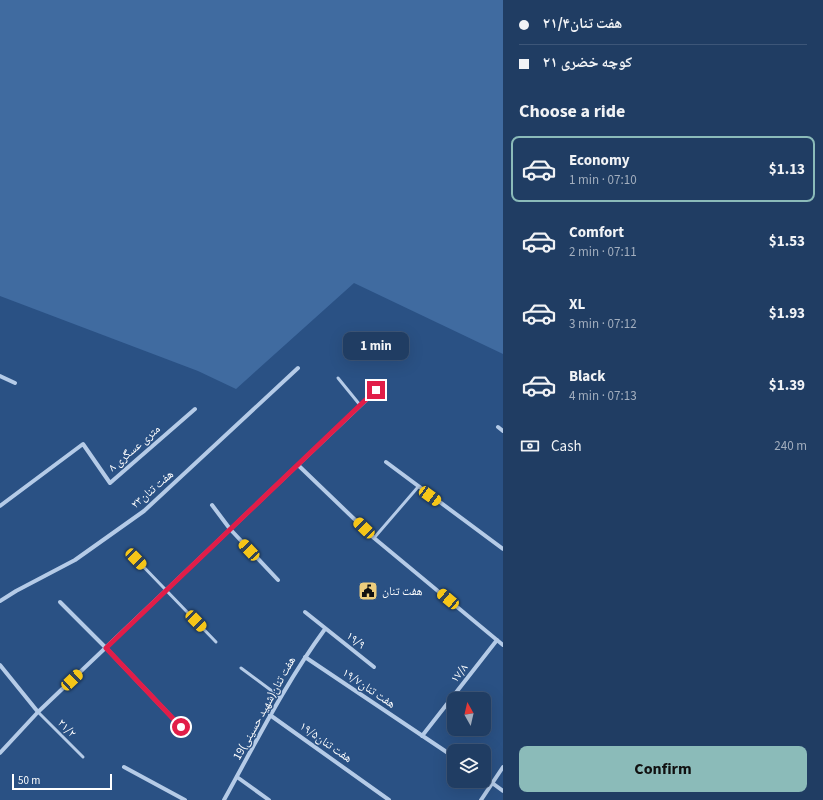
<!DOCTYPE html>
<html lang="en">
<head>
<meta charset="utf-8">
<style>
  :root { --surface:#203d63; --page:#2d486c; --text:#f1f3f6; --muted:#a2aebe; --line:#3d5678; --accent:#8bbbb9 }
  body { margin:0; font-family:"Source Sans 3","Noto Naskh Arabic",sans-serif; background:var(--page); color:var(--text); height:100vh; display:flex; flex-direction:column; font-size:15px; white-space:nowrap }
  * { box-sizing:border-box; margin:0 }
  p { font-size:13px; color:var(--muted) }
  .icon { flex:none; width:22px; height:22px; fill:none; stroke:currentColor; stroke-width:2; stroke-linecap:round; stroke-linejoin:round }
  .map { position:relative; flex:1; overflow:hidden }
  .drawer { display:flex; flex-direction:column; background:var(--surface); width:320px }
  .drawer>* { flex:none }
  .hud { display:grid; align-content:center; height:88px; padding:0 16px; background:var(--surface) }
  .needle { width:26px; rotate:352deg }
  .controls { position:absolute; left:447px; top:692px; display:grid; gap:8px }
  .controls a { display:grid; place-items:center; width:44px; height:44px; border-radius:8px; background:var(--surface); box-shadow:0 4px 16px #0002,0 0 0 1px var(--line); font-size:20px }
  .scale { position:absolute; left:12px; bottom:10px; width:100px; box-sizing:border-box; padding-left:4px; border:2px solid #fff; border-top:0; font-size:11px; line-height:14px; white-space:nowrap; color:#fff; -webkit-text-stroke:3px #2a5184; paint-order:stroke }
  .end { position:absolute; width:18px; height:18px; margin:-9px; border:5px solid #e11d48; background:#fff; box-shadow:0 0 0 2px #fff }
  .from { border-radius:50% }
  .bubble { position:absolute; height:28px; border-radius:8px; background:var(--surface); box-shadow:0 4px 16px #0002,0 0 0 1px var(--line); font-size:13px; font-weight:700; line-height:28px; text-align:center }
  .car { position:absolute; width:12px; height:24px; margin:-12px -6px; border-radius:5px; box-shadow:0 0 3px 1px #0007; background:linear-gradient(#f5c518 24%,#345 0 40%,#f5c518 0 76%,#345 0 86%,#f5c518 0) }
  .hud b { display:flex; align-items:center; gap:14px; height:38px; font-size:15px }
  .hud b+b { border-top:1px solid var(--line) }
  .hud i { width:10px; height:10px; background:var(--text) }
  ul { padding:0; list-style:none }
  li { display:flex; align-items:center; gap:12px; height:66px; margin:0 8px 6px; padding:0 8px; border:2px solid transparent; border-radius:8px }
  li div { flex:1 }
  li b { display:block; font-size:15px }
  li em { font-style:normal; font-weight:700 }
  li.active { border-color:var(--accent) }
  li>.icon { width:36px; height:36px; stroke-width:1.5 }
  h2 { padding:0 16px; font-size:18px; line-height:48px }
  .pay { display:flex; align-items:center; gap:10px; height:44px; padding:0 16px; font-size:15px }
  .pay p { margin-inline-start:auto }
  .action { display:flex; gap:8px; margin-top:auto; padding:8px 16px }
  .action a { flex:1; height:46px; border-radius:8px; background:var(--accent); color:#111; font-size:16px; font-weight:700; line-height:46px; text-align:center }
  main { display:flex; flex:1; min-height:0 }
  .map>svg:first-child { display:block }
</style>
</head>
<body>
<main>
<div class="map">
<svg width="503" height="800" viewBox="0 0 503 800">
  <rect width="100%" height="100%" fill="#2a5184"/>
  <path fill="#406ba0" d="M 0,0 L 503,0 L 503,354 L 354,283 L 236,389 L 198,371 L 0,296 Z"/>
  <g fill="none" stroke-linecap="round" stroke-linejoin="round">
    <g stroke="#b5cbe7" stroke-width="3">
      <path d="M 338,378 L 360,405"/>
      <path d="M 374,538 L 418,487"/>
      <path d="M 136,559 L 216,642"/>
      <path d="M 241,668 L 280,697"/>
      <path d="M 38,712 L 83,757"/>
    </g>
    <g stroke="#b5cbe7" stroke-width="4">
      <path d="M 0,376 L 15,383"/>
      <path d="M 498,427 L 503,431"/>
      <path d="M 386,462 L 503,549"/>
      <path d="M 298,465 L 374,538 L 503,645"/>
      <path d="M 212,505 L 230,529 L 278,580"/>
      <path d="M 0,506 L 83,444 L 110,483 L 195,409"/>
      <path d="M 0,601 L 16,591 L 75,560 L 144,511 L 298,368"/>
      <path d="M 60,602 L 106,648 L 181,727"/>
      <path d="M 305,612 L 374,667"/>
      <path d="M 305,657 L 454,757"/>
      <path d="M 0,665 L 38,712"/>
      <path d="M 270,715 L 389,800"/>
      <path d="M 422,736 L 497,640"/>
      <path d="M 0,753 L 38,712 L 384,383"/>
      <path d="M 124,767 L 185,800"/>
      <path d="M 237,777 L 269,800"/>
      <path d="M 484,777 L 503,791"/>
      <path d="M 224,800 C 256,742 286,682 325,629"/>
      <path d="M 481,800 L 503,767"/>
    </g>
  </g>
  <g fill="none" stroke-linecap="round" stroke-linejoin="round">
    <path stroke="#e11d48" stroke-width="5" d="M 181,727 L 106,648 L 376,390"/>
  </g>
  <defs>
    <g id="civic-square" transform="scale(1)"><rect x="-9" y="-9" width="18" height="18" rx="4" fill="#edcd7d" stroke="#2a5184"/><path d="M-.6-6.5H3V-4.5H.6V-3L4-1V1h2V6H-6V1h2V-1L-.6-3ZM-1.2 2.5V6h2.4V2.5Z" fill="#111"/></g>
  </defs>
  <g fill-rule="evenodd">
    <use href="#civic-square" x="368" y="591"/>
  </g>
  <g text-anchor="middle" stroke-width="3" stroke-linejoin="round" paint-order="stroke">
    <g font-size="12" fill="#fff" stroke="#2a5184">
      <text transform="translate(134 448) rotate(-41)" y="4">۸ متری عسگری</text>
      <text transform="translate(152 489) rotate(-41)" y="4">هفت تنان۲۳</text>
      <text transform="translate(356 640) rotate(38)" y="4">۱۹/۹</text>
      <text transform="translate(459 673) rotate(-52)" y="4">۱۷/۸</text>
      <text transform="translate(369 688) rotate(34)" y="4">۱۹/۷هفت تنان</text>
      <text transform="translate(264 708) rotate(-61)" y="4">19هفت تنان(شهید حسینی)</text>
      <text transform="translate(67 728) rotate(45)" y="4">۲۱/۲</text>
      <text transform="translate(326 742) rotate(35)" y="4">۱۹/۵هفت تنان</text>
    </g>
    <g font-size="12" fill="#fff" stroke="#2a5184" text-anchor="start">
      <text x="382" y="595">هفت تنان</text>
    </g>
  </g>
</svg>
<div class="controls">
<a><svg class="needle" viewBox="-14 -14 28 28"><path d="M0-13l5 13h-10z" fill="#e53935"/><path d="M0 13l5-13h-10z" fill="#a2aebe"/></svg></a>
<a><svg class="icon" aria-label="layers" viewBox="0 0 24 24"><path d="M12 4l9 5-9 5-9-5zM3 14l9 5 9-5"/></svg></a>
</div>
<div class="scale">50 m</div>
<i class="end from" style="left:181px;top:727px"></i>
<i class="end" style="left:376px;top:390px"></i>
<div class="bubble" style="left:343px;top:332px;width:66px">1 min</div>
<i class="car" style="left:430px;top:496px;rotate:126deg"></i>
<i class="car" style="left:364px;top:528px;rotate:314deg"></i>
<i class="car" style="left:249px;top:550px;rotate:317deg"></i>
<i class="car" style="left:136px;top:559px;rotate:136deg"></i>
<i class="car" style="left:448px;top:599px;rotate:310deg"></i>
<i class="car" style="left:196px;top:621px;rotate:136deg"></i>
<i class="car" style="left:72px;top:680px;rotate:47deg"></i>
</div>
<section class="drawer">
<div class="hud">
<b><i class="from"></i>۲۱/۴هفت تنان</b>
<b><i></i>کوچه خضری ۲۱</b>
</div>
<h2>Choose a ride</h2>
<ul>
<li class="active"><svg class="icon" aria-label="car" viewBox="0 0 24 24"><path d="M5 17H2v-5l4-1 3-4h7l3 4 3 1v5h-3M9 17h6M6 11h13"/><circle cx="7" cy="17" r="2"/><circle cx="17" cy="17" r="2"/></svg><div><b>Economy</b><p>1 min · 07:10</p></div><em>$1.13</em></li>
<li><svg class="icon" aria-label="car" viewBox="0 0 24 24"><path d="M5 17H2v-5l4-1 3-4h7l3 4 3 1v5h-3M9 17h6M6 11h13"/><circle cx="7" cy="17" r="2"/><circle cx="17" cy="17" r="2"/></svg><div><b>Comfort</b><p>2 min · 07:11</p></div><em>$1.53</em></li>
<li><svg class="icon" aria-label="car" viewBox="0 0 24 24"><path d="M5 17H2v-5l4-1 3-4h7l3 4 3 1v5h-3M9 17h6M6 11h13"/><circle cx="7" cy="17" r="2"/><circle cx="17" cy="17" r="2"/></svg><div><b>XL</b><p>3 min · 07:12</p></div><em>$1.93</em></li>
<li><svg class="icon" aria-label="car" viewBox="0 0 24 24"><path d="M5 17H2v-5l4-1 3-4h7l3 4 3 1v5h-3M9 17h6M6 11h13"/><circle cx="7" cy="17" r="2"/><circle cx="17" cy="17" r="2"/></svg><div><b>Black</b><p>4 min · 07:13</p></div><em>$1.39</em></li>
</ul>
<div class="pay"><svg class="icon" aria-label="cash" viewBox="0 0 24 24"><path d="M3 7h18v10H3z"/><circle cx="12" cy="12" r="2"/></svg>Cash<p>240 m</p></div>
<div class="action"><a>Confirm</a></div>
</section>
</main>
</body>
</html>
